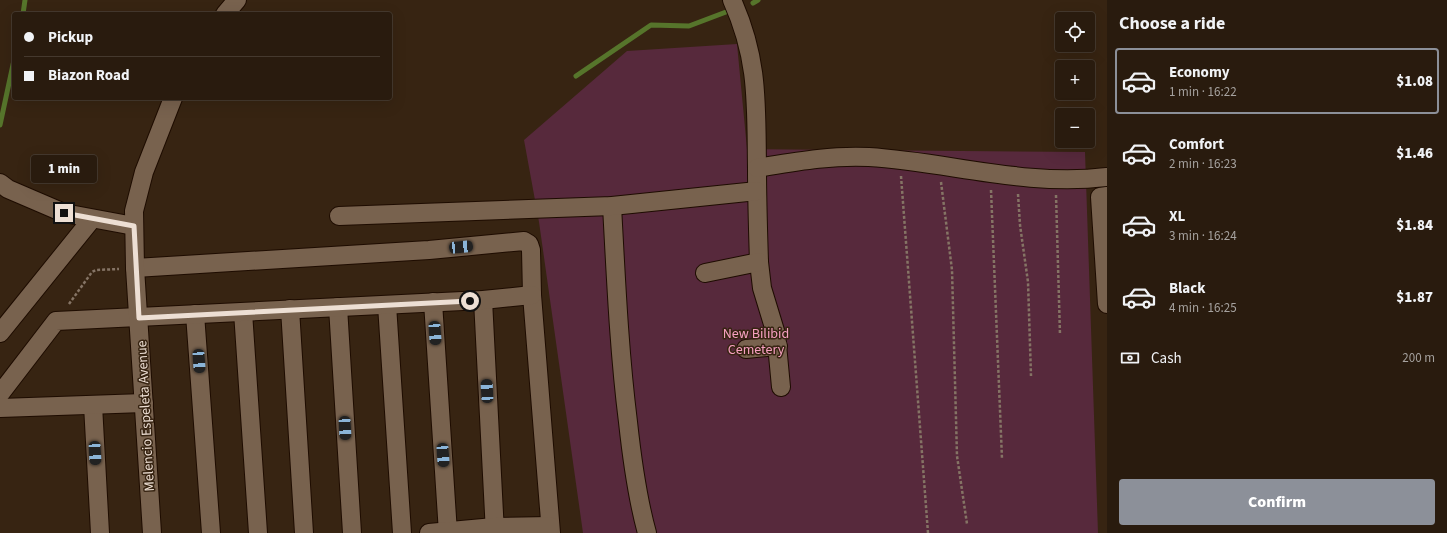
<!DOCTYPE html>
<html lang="en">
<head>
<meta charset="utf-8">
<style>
  :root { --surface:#291b0e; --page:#35281c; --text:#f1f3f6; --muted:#a5a19e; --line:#45392e; --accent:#8c9099 }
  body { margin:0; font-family:"Source Sans 3",sans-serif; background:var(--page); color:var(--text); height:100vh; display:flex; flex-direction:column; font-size:15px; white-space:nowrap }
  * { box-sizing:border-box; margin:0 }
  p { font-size:13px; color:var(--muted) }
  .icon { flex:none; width:22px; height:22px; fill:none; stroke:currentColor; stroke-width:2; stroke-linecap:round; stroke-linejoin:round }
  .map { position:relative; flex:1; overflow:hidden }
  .details { display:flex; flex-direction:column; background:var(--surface); width:340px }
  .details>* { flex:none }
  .banner { position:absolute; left:12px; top:12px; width:380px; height:88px; border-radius:4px; box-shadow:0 4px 16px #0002,0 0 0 1px var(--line); display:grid; align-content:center; height:88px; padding:0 12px; background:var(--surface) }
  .tools { position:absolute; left:1055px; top:12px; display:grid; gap:8px }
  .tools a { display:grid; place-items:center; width:40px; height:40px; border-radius:4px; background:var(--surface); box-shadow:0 4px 16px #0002,0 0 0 1px var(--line); font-size:20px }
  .end { position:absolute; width:18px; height:18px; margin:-9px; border:5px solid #eddfd4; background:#111; box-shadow:0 0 0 2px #111 }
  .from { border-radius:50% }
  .bubble { position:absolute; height:28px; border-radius:4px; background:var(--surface); box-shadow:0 4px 16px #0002,0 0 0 1px var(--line); font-size:13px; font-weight:800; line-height:28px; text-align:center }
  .car { position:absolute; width:12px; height:24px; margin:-12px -6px; border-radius:5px; box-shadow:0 0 3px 1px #0007; background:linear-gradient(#222 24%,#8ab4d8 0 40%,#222 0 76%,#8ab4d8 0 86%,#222 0) }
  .banner b { display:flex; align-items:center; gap:14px; height:38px; font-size:15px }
  .banner b+b { border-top:1px solid var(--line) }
  .banner i { width:10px; height:10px; background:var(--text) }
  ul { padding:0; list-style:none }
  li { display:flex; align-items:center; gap:12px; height:66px; margin:0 8px 6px; padding:0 4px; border:2px solid transparent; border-radius:4px }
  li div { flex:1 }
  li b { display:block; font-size:15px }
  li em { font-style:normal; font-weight:800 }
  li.on { border-color:var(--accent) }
  li>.icon { width:36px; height:36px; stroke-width:1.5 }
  h2 { padding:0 12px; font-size:18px; line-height:48px }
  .pay { display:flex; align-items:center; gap:10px; height:44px; padding:0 12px; font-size:15px }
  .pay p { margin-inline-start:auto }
  .primary-button { display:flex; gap:8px; margin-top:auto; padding:8px 12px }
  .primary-button a { flex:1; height:46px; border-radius:4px; background:var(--accent); color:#fff; font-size:16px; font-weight:800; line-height:46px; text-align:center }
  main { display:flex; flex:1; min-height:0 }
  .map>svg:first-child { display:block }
</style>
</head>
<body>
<main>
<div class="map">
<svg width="1107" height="533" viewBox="0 0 1107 533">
  <rect width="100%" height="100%" fill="#372412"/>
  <path fill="#57293c" d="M 737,44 L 747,149 L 1085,152 L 1098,533 L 583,533 L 539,222 L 524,140 L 627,51 Z"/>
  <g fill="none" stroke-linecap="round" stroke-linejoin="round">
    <g stroke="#56752b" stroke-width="5">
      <path d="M 753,3 L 758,0"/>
      <path d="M 23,14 L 25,0"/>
      <path d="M 576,76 L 651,25 L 689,26 L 726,12"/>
      <path d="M 0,125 L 14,60"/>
    </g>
    <g stroke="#1e0c00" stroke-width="20">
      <g id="minor">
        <path d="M 732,0 C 759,60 756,104 757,168 C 757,199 758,231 759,262 L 762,288 L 776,334 L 781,387"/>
        <path d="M 225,14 L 237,0"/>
        <path d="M 757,168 C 794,162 831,155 869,157 C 949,162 1026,187 1107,177"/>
        <path d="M 0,183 L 8,189 L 64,213 L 134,226"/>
        <path d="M 1107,196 L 1100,197 L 1107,304"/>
        <path d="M 612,206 C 616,279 619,350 628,422 C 632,459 637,497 647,533"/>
        <path d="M 339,216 L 612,206 L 757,191"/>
        <path d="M 135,268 L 429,250 L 524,241 L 529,244 L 531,250 L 532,295 L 551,533"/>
        <path d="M 705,273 L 759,262"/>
        <path d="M 483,300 L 495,533"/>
        <path d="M 433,302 L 448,533"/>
        <path d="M 387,305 L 402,533"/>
        <path d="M 338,307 L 352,533"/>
        <path d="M 290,309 L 304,533"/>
        <path d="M 243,312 L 258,533"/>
        <path d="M 195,314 L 211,533"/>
        <path d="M 0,333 L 92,219"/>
        <path d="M 746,349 L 778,346"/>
        <path d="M 0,394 L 56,321 L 483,300 L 532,295"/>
        <path d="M 93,405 L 100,533"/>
        <path d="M 0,408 L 144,403"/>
        <path d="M 152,533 L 135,268 L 134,211 L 144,172 L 173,98"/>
        <path d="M 429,533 L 494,527 L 550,526"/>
      </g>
    </g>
    <g stroke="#857465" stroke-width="2.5" stroke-dasharray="3 2" stroke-linecap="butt">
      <path d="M 901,176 L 928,533"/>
      <path d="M 941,182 L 952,270 L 957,456 L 967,524"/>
      <path d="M 991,190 L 1002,459"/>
      <path d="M 1018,194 L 1020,225 L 1028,282 L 1031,376"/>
      <path d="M 1056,195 L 1060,335"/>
      <path d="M 69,304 L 92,272 L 96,270 L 119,269"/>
    </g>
    <use href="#minor" stroke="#78624e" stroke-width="18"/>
  </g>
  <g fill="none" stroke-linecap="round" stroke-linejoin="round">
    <path stroke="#eddfd4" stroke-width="5" d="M 64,213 L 134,226 L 139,318 L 470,301"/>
  </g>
  <g text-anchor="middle" stroke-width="3" stroke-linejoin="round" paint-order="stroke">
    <g font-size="14" fill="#f7a0c1" stroke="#372412">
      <text x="756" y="338">New Bilibid<tspan x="756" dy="16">Cemetery</tspan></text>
    </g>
    <g font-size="14" fill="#eddfd4" stroke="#372412">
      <text transform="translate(145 416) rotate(-93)" y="5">Melencio Espeleta Avenue</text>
    </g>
  </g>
</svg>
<div class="tools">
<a><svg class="icon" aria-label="locate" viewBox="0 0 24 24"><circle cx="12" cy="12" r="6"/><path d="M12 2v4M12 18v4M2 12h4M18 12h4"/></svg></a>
<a>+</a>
<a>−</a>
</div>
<i class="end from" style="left:470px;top:301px"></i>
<i class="end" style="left:64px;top:213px"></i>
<div class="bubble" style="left:31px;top:155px;width:66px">1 min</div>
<i class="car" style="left:461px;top:247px;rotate:85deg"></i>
<i class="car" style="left:435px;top:333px;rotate:176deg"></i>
<i class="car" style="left:199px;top:361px;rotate:176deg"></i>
<i class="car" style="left:487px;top:391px;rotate:357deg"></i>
<i class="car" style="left:345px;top:428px;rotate:177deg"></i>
<i class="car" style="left:95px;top:453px;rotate:177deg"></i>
<i class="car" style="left:443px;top:455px;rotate:176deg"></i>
<div class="banner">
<b><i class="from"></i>Pickup</b>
<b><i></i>Biazon Road</b>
</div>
</div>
<section class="details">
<h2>Choose a ride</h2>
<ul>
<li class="on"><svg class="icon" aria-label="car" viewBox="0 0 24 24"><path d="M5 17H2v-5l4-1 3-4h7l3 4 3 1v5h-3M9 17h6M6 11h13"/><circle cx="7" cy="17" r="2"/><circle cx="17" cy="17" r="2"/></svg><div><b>Economy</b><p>1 min · 16:22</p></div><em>$1.08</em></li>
<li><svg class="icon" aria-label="car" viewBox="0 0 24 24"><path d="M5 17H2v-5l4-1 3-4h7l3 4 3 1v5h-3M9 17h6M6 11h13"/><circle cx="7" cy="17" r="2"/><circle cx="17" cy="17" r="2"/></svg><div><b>Comfort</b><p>2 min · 16:23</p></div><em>$1.46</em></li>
<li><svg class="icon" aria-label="car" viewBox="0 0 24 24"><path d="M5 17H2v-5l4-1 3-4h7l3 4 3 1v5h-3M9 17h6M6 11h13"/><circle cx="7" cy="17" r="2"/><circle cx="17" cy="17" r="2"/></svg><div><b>XL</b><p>3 min · 16:24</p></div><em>$1.84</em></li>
<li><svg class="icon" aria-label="car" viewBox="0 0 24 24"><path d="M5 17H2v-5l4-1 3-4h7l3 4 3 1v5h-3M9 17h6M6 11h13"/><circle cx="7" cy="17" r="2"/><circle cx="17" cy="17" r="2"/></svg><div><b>Black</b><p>4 min · 16:25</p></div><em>$1.87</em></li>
</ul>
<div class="pay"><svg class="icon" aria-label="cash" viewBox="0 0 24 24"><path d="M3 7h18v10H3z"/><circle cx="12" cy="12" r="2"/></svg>Cash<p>200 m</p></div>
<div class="primary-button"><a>Confirm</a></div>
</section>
</main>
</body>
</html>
